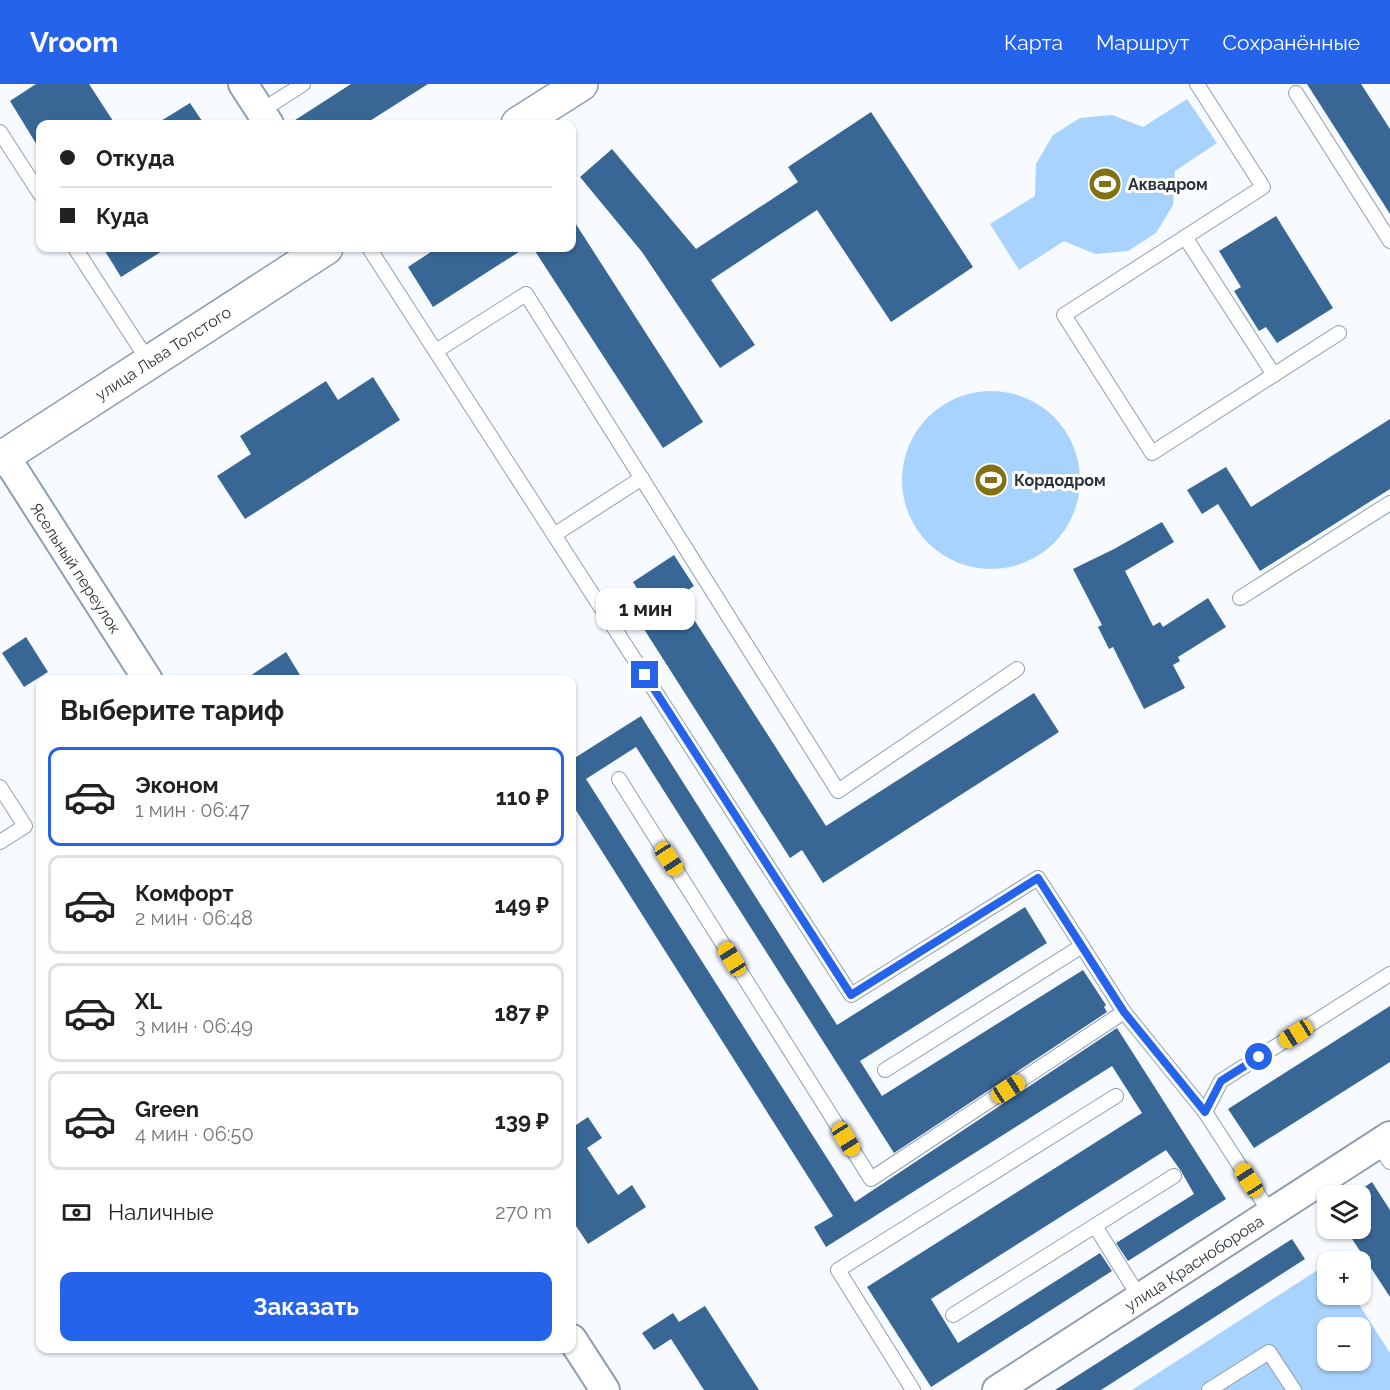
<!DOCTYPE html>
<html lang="ru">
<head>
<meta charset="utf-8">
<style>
  :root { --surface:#fff; --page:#f2f2f2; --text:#222; --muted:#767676; --line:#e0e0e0; --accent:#2563eb }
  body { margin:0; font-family:Raleway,sans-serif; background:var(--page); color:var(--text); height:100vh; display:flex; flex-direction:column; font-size:22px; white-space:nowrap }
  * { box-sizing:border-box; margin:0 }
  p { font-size:20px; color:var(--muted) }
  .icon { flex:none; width:33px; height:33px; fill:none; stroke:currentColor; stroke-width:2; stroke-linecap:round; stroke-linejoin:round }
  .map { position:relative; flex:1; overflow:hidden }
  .details { position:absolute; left:36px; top:591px; width:540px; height:678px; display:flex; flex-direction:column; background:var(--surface); border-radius:12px; box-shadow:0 2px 4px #0004 }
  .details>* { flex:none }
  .top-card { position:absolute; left:36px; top:36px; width:540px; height:132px; border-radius:12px; box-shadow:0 2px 4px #0004; display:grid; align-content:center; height:132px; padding:0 24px; background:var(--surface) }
  .controls { position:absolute; left:1317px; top:1101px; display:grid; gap:12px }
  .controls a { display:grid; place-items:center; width:54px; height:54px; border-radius:12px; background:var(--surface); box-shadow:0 2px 4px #0004; font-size:30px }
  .end { position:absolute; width:27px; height:27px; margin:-14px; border:8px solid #2563eb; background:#fff; box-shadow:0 0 0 3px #fff }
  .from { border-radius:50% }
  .bubble { position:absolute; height:42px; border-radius:12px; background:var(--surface); box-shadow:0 2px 4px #0004; font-size:20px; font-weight:700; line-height:42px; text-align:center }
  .car { position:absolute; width:18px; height:36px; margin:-18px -9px; border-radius:8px; box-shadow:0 0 4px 2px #0007; background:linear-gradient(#f5c518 24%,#345 0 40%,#f5c518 0 76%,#345 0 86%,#f5c518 0) }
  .top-card b { display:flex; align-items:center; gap:21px; height:57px; font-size:22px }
  .top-card b+b { border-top:2px solid var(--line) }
  .top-card i { width:15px; height:15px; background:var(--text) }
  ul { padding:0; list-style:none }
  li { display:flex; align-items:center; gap:18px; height:99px; margin:0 12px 9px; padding:0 12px; border:3px solid var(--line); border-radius:12px }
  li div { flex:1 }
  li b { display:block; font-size:22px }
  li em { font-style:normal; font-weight:700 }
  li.active { border-color:var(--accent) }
  li>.icon { width:54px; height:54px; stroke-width:1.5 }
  h2 { padding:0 24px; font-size:27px; line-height:72px }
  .pay { display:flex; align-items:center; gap:15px; height:66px; padding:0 24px; font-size:22px }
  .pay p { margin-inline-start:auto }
  .action { display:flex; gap:12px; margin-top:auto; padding:12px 24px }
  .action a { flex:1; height:69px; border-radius:12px; background:var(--accent); color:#fff; font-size:24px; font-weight:700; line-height:69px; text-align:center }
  header { display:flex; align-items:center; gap:36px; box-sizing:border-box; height:84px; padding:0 30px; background:var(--accent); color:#fff }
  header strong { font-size:28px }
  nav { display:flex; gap:33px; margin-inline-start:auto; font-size:21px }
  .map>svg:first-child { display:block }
</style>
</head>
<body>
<header>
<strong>Vroom</strong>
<nav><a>Карта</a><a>Маршрут</a><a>Сохранённые</a></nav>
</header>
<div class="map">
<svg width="1390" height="1306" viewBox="0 0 1390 1306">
  <rect width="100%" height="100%" fill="#f7fbff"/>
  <g fill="#a8d3fe" fill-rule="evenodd">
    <path d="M 1187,15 L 1217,59 L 1175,87 L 1173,121 L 1156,149 L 1128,167 L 1095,170 L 1064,157 L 1019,186 L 990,140 L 1035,112 L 1036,80 L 1053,51 L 1080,34 L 1112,31 L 1143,43 Z"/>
    <circle cx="991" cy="396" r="89"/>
    <path d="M 1327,1180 L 1328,1210 L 1353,1211 L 1390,1269 L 1390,1306 L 1132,1306 ZM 1328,1244 L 1360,1244 L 1360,1276 L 1328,1276 Z"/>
  </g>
  <g fill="#386795">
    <path d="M 36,0 L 89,0 L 115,40 L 40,40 L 40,66 L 10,17 Z"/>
    <path d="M 351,0 L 428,0 L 365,40 L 289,40 Z"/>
    <path d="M 1307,0 L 1361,0 L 1390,45 L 1390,130 Z"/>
    <path d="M 190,19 L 204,40 L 156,40 Z"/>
    <path d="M 871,28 L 973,183 L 891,238 L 817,126 L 711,196 L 755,261 L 720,284 L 642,168 L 580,93 L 612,65 L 696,165 L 798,98 L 788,83 Z"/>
    <path d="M 1276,132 L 1333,224 L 1277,259 L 1266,243 L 1259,247 L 1234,207 L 1241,203 L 1219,167 Z"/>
    <path d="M 572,134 L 703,338 L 663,364 L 533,164 L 572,164 Z"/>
    <path d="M 103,164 L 167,164 L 121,193 Z"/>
    <path d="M 437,164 L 525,164 L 433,223 L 408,183 Z"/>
    <path d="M 373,293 L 400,336 L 245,435 L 217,392 L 251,370 L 240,352 L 326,297 L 338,316 Z"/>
    <path d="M 1390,335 L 1390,405 L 1260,487 L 1218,420 L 1202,430 L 1187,406 L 1226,383 L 1251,423 Z"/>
    <path d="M 1162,438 L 1174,458 L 1125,487 L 1153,542 L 1160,538 L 1163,543 L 1208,514 L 1226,543 L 1178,573 L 1180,577 L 1173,581 L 1185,604 L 1144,625 L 1113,563 L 1109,565 L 1098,543 L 1102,541 L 1073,485 L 1114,465 Z"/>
    <path d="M 674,471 L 694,502 L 679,512 L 826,742 L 1034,609 L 1059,648 L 823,799 L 802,766 L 790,774 L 642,542 L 655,533 L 633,498 Z"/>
    <path d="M 26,553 L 48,588 L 24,603 L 2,569 Z"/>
    <path d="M 286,568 L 303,596 L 244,596 Z"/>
    <path d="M 641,632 L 837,941 L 1025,823 L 1047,859 L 860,977 L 882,1012 L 1083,886 L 1106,921 L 1104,923 L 1107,928 L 894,1069 L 636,663 L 586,695 L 855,1118 L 1117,944 L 1226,1115 L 1128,1177 L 1116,1159 L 1194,1110 L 1181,1087 L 1166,1066 L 931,1215 L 958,1259 L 1100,1169 L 1112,1187 L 931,1303 L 867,1203 L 1142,1029 L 1112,982 L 826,1163 L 814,1143 L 833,1132 L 572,720 L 572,673 L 573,675 Z"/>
    <path d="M 1390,922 L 1390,978 L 1254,1064 L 1228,1025 Z"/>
    <path d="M 588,1033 L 602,1054 L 587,1064 L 618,1111 L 632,1101 L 646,1123 L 588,1160 L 572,1136 L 572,1040 L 573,1043 Z"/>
    <path d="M 1372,1098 L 1390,1126 L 1390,1213 L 1345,1144 L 1360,1144 L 1360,1112 L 1351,1112 Z"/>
    <path d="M 1292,1155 L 1305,1175 L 1101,1306 L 1055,1306 Z"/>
    <path d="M 705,1222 L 759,1306 L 704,1306 L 671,1255 L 654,1266 L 642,1249 L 673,1229 L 679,1238 Z"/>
  </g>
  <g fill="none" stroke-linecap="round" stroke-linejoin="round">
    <g stroke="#8e9fb1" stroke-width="16">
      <g id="service">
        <path d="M 1197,0 L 1263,103 L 1064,231 L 1152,369 L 1339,249"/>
        <path d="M 1296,9 L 1390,157"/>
        <path d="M 261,27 L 303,0"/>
        <path d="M 0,48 L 40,110"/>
        <path d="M 1185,153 L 1274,291"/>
        <path d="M 75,164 L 149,278"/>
        <path d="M 369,164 L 851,911 L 1038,794 L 1082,862"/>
        <path d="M 436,267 L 526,210 L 838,707 L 1017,585"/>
        <path d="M 554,451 L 642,394"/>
        <path d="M 1240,514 L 1390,419"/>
        <path d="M 619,695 L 871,1095 L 1124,928 L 1205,1028 L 1271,1130"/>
        <path d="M 0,703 L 25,742 L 0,758"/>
        <path d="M 885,986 L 1082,862 L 1124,928"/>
        <path d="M 1205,1028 L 1221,997 L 1390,890"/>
        <path d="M 1378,1060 L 1390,1078"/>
        <path d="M 1095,1142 L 1140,1214"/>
        <path d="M 953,1231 L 1174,1092"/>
        <path d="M 913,1306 L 838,1186 L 1116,1012"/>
        <path d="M 1209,1306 L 1269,1268 L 1294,1306"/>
      </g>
    </g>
    <g stroke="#8e9fb1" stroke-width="32">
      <g id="minor">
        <path d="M 243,0 L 269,40"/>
        <path d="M 5,372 L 148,596"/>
        <path d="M 572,1255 L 605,1306"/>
        <path d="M 997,1306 L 1390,1052"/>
      </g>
    </g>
    <g stroke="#8e9fb1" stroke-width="36">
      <g id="tertiary">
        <path d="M 518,40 L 581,0"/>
        <path d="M 0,375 L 326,164"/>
      </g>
    </g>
    <use href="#service" stroke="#fff" stroke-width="14"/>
    <use href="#minor" stroke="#fff" stroke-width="28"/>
    <use href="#tertiary" stroke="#fff" stroke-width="33"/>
  </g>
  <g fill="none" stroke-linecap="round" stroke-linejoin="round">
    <path stroke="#2563eb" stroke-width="8" d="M 645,591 L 851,911 L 1038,794 L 1124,928 L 1205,1028 L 1221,997 L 1259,973"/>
  </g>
  <defs>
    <g id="stadium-disc" transform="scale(1.725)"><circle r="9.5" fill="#817213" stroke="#fff"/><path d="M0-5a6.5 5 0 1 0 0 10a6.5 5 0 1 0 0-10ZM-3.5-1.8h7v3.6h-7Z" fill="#fff"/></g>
  </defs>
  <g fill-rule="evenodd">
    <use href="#stadium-disc" x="1105" y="100"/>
    <use href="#stadium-disc" x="991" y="396"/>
  </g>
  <g text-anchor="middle" stroke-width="6" stroke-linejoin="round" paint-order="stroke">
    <g font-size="16" font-weight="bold" fill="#2b333a" stroke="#fff" text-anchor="start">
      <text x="1128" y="106">Аквадром</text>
      <text x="1014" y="402">Кордодром</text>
    </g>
    <g font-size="16" fill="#2b333a" stroke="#fff">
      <text transform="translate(163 269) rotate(-33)" y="6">улица Льва Толстого</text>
      <text transform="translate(76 484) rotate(57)" y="6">Ясельный переулок</text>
      <text transform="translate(1194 1179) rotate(-33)" y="6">улица Красноборова</text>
    </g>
  </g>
</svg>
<div class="controls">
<a><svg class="icon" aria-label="layers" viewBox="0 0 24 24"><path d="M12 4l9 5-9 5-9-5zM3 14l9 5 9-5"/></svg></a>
<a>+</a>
<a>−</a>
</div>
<i class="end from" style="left:1259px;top:973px"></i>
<i class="end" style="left:645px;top:591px"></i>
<div class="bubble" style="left:596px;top:504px;width:99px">1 мин</div>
<i class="car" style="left:669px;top:775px;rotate:147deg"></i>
<i class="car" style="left:732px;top:875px;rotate:328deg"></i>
<i class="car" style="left:1296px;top:950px;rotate:238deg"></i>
<i class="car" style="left:1008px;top:1005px;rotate:57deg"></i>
<i class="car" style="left:846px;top:1055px;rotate:148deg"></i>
<i class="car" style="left:1249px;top:1096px;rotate:327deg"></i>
<div class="top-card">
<b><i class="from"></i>Откуда</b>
<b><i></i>Куда</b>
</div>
<section class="details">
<h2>Выберите тариф</h2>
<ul>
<li class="active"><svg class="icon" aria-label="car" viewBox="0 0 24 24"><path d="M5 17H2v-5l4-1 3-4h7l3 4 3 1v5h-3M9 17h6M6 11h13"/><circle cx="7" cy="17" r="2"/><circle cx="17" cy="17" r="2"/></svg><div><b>Эконом</b><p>1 мин · 06:47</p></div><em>110 ₽</em></li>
<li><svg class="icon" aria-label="car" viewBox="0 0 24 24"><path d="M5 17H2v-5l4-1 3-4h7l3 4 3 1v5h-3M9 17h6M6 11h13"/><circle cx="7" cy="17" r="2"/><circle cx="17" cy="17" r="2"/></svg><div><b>Комфорт</b><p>2 мин · 06:48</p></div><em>149 ₽</em></li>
<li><svg class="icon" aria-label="car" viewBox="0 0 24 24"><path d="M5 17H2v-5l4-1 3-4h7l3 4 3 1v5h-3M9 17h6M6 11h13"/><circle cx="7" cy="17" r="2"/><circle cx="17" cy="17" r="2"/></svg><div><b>XL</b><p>3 мин · 06:49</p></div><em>187 ₽</em></li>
<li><svg class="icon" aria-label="car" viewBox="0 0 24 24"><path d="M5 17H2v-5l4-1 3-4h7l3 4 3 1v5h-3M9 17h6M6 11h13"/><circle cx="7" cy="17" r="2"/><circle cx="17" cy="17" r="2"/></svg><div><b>Green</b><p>4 мин · 06:50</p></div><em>139 ₽</em></li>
</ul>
<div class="pay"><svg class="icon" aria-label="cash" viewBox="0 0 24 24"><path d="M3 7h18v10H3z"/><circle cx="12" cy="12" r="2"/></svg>Наличные<p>270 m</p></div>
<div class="action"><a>Заказать</a></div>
</section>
</div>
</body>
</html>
